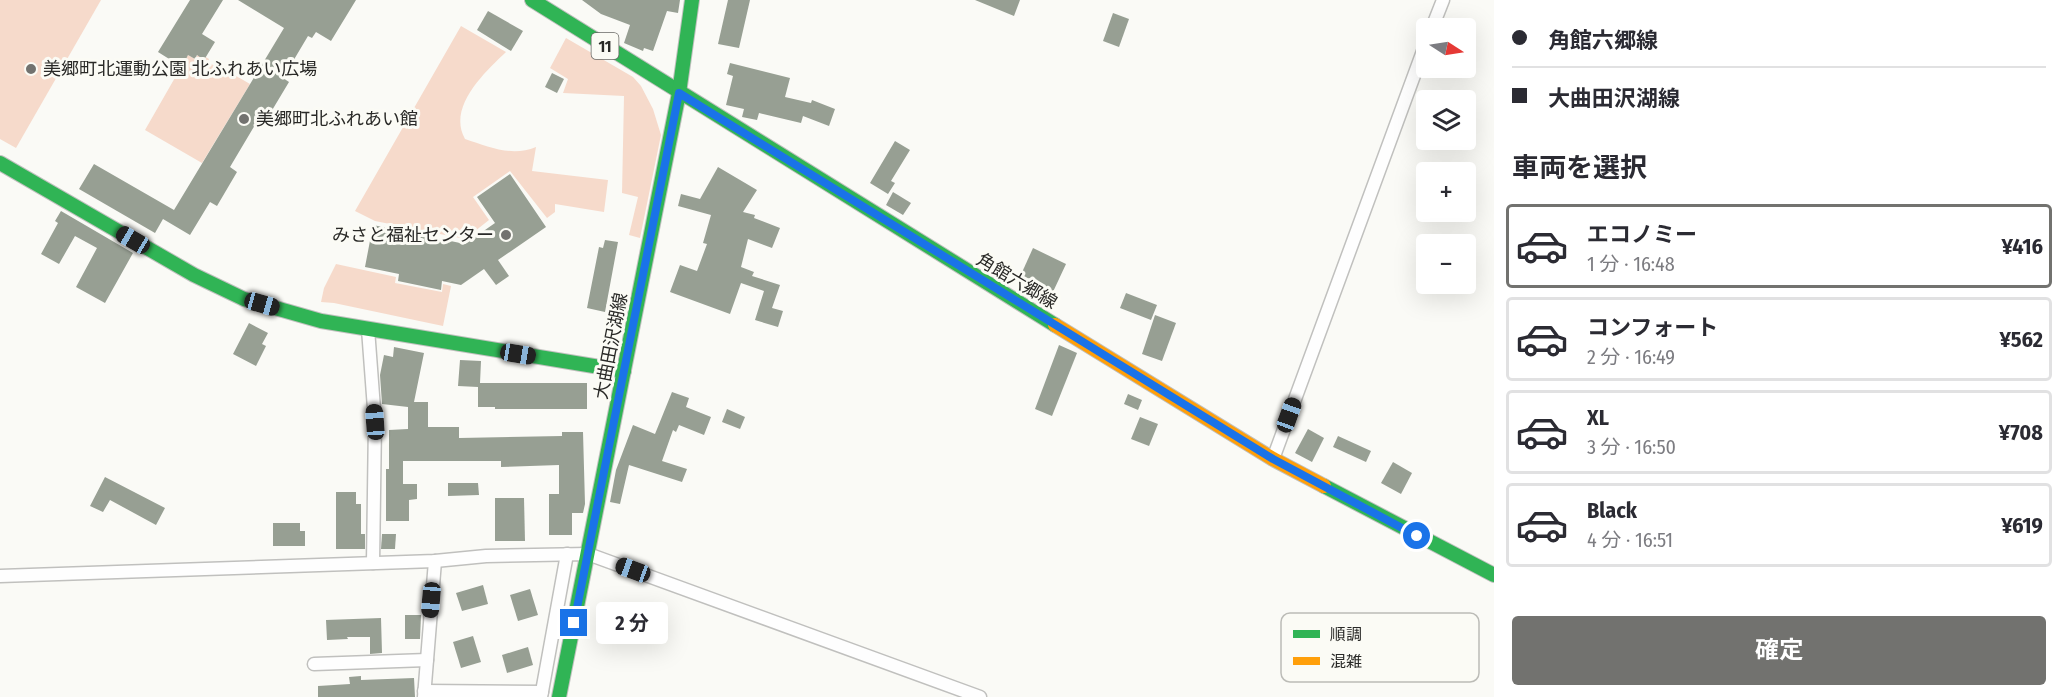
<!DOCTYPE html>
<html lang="ja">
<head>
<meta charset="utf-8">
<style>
  :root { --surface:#fff; --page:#f2f2f3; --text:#2b2b33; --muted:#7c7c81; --line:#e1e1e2; --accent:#72726f }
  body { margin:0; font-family:"Fira Sans Condensed","Noto Sans JP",sans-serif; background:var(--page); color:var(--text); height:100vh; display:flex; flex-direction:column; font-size:22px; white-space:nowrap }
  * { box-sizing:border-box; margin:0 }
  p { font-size:20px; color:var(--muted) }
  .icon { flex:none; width:33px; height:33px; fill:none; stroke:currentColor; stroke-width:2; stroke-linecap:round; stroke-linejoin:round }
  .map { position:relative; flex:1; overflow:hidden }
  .drawer { display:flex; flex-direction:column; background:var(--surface); width:570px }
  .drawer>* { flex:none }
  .guide { display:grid; align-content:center; height:132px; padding:0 18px; background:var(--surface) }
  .needle { width:39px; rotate:102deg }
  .controls { position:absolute; left:1416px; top:18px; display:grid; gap:12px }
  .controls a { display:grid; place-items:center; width:60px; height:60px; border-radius:6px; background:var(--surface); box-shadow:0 6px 24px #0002; font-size:30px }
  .end { position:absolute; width:27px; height:27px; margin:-14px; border:8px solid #1a73e8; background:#fff; box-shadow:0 0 0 3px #fff }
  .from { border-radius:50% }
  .bubble { position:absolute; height:42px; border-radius:6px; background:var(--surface); box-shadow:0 6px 24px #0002; font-size:20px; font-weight:700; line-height:42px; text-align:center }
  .car { position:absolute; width:18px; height:36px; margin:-18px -9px; border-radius:8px; box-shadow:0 0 4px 2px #0007; background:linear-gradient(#222 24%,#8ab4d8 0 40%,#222 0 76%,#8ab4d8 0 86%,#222 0) }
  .guide b { display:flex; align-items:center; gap:21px; height:57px; font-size:22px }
  .guide b+b { border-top:2px solid var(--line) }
  .guide i { width:15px; height:15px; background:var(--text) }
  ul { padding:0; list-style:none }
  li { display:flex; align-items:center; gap:18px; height:84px; margin:0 12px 9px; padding:0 6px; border:3px solid var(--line); border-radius:6px }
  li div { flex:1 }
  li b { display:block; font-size:22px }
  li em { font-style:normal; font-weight:700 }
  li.active { border-color:var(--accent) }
  li>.icon { width:54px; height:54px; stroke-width:1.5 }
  h2 { padding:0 18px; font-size:27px; line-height:72px }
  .action { display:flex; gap:12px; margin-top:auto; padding:12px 18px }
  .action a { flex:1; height:69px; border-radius:6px; background:var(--accent); color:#fff; font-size:24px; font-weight:700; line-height:69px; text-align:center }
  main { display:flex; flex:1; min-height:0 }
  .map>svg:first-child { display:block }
</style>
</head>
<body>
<main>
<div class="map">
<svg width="1494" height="697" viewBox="0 0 1494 697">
  <rect width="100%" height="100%" fill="#fafaf6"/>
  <g fill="#f6dacb">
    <path d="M 0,0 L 101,0 L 16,148 L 0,139 Z"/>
    <path d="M 461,26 L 506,52 C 485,72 447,107 465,139 C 489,147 512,157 536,147 L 532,171 L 608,180 L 604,212 L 555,204 L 555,212 L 547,218 L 510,171 L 473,197 L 489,220 L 465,239 L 375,221 L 355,211 Z"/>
    <path d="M 566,38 L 633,77 L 641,86 L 653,109 L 661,135 L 640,238 L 629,235 L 638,197 L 622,193 L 624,96 L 563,93 L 568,79 L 550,68 Z"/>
    <path d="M 199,53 L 209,59 L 208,62 L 225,72 L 226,70 L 250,84 L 202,163 L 145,130 L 188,55 L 195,59 Z"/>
    <path d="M 336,264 L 396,277 L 395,283 L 442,292 L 443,284 L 451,286 L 443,326 L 334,303 L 321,302 L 324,288 Z"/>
  </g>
  <g fill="#979f93">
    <path d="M 190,0 L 223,0 L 202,34 L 215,42 L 204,60 L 197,55 L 195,59 L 188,55 L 182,67 L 158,52 Z"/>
    <path d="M 238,0 L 356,0 L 331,41 L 316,32 L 312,38 L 308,36 L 283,78 L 289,82 L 268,117 L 262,113 L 230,167 L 237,172 L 217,206 L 210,202 L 190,235 L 163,219 L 155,233 L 79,189 L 94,164 L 174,210 L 284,28 Z"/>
    <path d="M 582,0 L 680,0 L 678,13 L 667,11 L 653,51 L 644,48 L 643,51 L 624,43 L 630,25 L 601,14 Z"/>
    <path d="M 728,0 L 750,0 L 739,48 L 718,44 Z"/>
    <path d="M 975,0 L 1020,0 L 1014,16 Z"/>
    <path d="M 488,11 L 523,31 L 511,51 L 477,30 Z"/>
    <path d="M 1113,13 L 1129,19 L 1119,47 L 1103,41 Z"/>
    <path d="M 730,63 L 790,78 L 785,97 L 811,103 L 812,100 L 835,109 L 829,126 L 803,116 L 801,123 L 759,113 L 757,120 L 742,117 L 744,109 L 726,105 L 733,76 L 727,74 Z"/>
    <path d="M 552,73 L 564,79 L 557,93 L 545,87 Z"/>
    <path d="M 895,141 L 910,150 L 891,181 L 895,183 L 888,194 L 870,183 Z"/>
    <path d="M 718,167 L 757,190 L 743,212 L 755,215 L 754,218 L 780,228 L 772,248 L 748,239 L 741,267 L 754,272 L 752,276 L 780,285 L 772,308 L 783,311 L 778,327 L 755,320 L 764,291 L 741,283 L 730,314 L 670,292 L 680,265 L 697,271 L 707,244 L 703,243 L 711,215 L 678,206 L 681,194 L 700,199 Z"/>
    <path d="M 510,174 L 546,227 L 498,260 L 509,276 L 496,285 L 484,269 L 461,285 L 442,281 L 441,290 L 398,281 L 399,274 L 365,267 L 373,225 L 465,244 L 495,223 L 477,197 Z"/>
    <path d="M 893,192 L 911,203 L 903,215 L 886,205 Z"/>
    <path d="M 61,211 L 133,253 L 105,303 L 76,287 L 97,248 L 75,236 L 59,264 L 41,254 L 58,223 L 55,221 Z"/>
    <path d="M 605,240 L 618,242 L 605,312 L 587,308 L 599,247 L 603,248 Z"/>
    <path d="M 1033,248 L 1066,264 L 1052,294 L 1019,279 Z"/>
    <path d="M 1126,293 L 1157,305 L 1151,320 L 1120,308 Z"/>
    <path d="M 1155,315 L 1176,323 L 1162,361 L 1142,354 Z"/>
    <path d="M 249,323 L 268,333 L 262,344 L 266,346 L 256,366 L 233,354 Z"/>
    <path d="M 1059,345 L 1077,353 L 1052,416 L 1035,409 Z"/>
    <path d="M 394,347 L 424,353 L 414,402 L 428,402 L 428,427 L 459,427 L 459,438 L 562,436 L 562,432 L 583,432 L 585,504 L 583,513 L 572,513 L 572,535 L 549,535 L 549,494 L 559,494 L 559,465 L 501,467 L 501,461 L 403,461 L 403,484 L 417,484 L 417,499 L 409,500 L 409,521 L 386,521 L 386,469 L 389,469 L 389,430 L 408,429 L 408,407 L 382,404 L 380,375 L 384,355 L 393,357 Z"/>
    <path d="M 460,360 L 481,361 L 480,383 L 587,383 L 587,409 L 495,409 L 495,407 L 478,407 L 478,387 L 458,386 Z"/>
    <path d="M 672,392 L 689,398 L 686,407 L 711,417 L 704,435 L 679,425 L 676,432 L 673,430 L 662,461 L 687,469 L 682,482 L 629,465 L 620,504 L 610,502 L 616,470 L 633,425 L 655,434 Z"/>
    <path d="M 1128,394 L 1142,400 L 1138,410 L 1124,404 Z"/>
    <path d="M 727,409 L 745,417 L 740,429 L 722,422 Z"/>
    <path d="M 1140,417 L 1158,424 L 1149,446 L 1131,439 Z"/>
    <path d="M 1308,429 L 1324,438 L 1312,462 L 1295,453 Z"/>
    <path d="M 1338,436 L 1371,451 L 1366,462 L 1333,447 Z"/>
    <path d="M 1393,462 L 1412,473 L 1401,494 L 1381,483 Z"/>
    <path d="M 105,477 L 165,508 L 156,525 L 110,500 L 103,512 L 90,506 Z"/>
    <path d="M 448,483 L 478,483 L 479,495 L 448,496 Z"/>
    <path d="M 336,492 L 356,492 L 356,504 L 361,504 L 361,534 L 365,534 L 365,549 L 336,549 Z"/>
    <path d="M 495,498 L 524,498 L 525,541 L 495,541 Z"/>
    <path d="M 273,523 L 300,523 L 300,531 L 305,531 L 305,546 L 273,546 Z"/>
    <path d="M 382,534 L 396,534 L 395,549 L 381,549 Z"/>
    <path d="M 483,585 L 488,604 L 462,611 L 456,593 Z"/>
    <path d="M 530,589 L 538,615 L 518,621 L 510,595 Z"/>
    <path d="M 405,615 L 421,615 L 420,639 L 405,639 Z"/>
    <path d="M 381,618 L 382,653 L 370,654 L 370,637 L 347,637 L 348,639 L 327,640 L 326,620 Z"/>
    <path d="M 473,636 L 481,662 L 461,668 L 453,642 Z"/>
    <path d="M 528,647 L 533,665 L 507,673 L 502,655 Z"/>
    <path d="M 361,676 L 361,680 L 414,678 L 415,697 L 318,697 L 318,686 L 350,684 L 349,677 Z"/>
  </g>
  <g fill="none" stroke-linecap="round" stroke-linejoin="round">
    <g stroke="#c0c0be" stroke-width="15">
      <g id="street">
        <path d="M 1432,28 L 1443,0"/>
        <path d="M 368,329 L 375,422 L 373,563"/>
        <path d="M 1273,459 L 1426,43"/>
        <path d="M 0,576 L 435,561 L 486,556 L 588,554 L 980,697"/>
        <path d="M 314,664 L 427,660"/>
        <path d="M 424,691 L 542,692"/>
        <path d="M 424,697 L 435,561"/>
        <path d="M 541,697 L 567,554"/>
      </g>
    </g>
    <g stroke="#c0c0be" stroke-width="16">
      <g id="fast">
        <path d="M 532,0 L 1055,325"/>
        <path d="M 0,163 L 194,275 L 244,299 L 321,321 L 624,371"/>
        <path d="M 1324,486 L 1494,575"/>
        <path d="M 559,697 L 679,93 L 692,0"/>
      </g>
    </g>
    <g stroke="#c0c0be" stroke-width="16">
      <path id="slow" d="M 1055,325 L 1273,459 L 1324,486"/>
    </g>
    <use href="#street" stroke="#fefefe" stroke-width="12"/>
    <use href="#fast" stroke="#30b455" stroke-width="14"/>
    <use href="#slow" stroke="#ff9f0a" stroke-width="14"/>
  </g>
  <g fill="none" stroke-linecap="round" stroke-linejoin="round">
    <path stroke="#1a73e8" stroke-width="8" d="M 574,623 L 679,93 L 1273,459 L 1417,536"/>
  </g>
  <g fill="#72726f" stroke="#fbfbf5" stroke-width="2">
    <circle cx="31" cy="69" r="6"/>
    <circle cx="244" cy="119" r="6"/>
    <circle cx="506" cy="235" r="6"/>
  </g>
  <g text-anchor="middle" stroke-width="6" stroke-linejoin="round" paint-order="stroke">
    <rect fill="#fbfbf5" stroke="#686865" stroke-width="1.5" x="591.5" y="33" width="27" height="26" rx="4.5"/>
    <g font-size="16" font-weight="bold" fill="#292927">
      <text x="605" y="52">11</text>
    </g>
    <g font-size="18" fill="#292927" stroke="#fbfbf5" text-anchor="start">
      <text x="43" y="75">美郷町北運動公園 北ふれあい広場</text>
      <text x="256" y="125">美郷町北ふれあい館</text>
      <text x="494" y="241" text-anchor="end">みさと福祉センター</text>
    </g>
    <g font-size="18" fill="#292927" stroke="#fbfbf5">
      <text transform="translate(1017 281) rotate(31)" y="6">角館六郷線</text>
      <text transform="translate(611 346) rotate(-79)" y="6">大曲田沢湖線</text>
    </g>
  </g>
  <rect x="1281" y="613" width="198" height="69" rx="9" fill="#fbfbf5" stroke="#bcbcb7" stroke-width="1.5"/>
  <rect x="1293" y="630" width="27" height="8" fill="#30b455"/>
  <rect x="1293" y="657" width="27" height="8" fill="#ff9f0a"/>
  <g font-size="16" fill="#292927">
    <text x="1330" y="640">順調</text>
    <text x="1330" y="667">混雑</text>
  </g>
</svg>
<div class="controls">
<a><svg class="needle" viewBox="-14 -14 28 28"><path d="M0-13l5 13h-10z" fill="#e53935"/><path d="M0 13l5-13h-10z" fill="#7c7c81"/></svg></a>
<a><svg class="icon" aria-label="layers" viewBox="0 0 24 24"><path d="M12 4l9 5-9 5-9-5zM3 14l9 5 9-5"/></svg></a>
<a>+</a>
<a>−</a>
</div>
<i class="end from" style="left:1417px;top:536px"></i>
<i class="end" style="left:574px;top:623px"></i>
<div class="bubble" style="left:596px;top:602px;width:72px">2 分</div>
<i class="car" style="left:133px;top:240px;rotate:300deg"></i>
<i class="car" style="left:262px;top:304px;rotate:106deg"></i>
<i class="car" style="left:518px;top:354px;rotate:99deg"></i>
<i class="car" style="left:1289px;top:415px;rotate:20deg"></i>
<i class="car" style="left:375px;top:422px;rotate:356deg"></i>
<i class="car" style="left:633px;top:570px;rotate:290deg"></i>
<i class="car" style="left:431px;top:600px;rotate:185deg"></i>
</div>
<section class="drawer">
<div class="guide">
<b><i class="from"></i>角館六郷線</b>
<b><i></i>大曲田沢湖線</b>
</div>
<h2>車両を選択</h2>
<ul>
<li class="active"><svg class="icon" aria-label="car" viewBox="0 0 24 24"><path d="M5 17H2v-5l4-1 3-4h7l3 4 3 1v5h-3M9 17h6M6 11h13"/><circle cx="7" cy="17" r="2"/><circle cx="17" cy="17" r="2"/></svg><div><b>エコノミー</b><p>1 分 · 16:48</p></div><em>¥416</em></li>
<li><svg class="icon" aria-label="car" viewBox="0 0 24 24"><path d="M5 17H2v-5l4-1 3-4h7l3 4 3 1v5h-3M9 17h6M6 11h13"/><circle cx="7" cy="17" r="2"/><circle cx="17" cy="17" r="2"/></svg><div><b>コンフォート</b><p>2 分 · 16:49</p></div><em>¥562</em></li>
<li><svg class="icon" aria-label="car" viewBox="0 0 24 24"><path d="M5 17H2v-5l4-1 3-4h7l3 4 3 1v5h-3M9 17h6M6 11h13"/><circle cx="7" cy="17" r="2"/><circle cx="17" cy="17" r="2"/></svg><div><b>XL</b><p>3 分 · 16:50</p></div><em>¥708</em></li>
<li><svg class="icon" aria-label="car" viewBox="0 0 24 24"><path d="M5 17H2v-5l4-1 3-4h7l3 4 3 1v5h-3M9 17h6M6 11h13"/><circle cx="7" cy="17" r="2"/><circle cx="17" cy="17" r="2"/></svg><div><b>Black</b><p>4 分 · 16:51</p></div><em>¥619</em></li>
</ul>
<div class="action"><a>確定</a></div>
</section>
</main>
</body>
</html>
